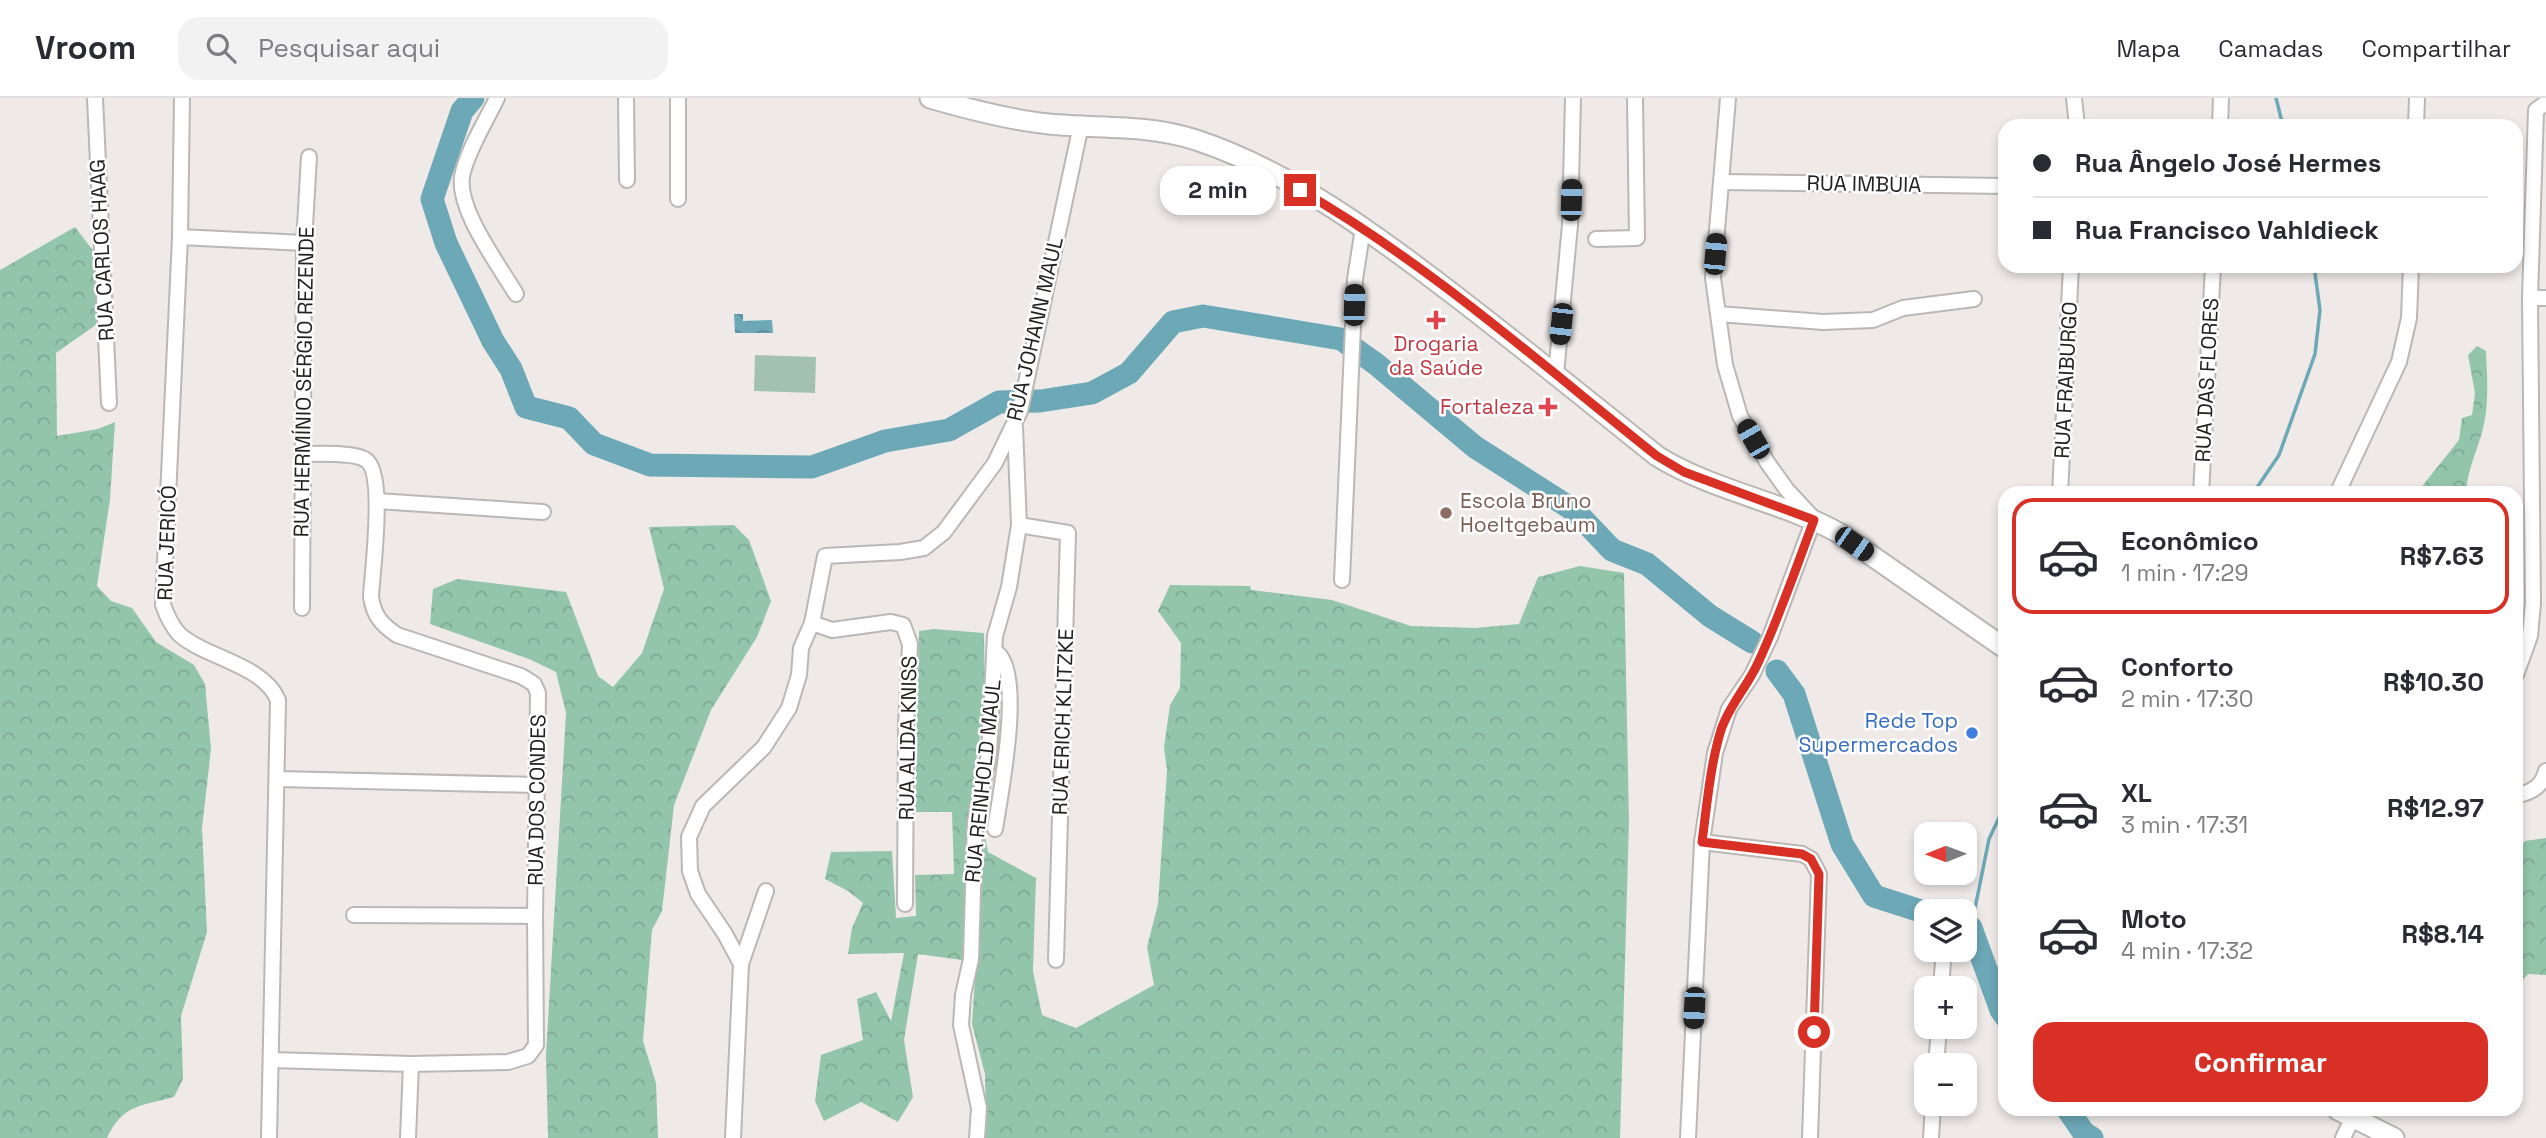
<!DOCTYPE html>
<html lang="pt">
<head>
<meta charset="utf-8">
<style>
  :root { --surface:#fff; --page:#f2f2f3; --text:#2b2b33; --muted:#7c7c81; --line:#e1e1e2; --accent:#d93025 }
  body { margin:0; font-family:"Space Grotesk",sans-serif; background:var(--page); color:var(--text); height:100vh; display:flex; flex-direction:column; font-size:26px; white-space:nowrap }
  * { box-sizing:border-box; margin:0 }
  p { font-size:23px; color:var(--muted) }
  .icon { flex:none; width:38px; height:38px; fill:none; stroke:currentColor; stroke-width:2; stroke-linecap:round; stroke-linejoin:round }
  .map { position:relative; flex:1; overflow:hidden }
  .panel { position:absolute; left:1998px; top:388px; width:525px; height:630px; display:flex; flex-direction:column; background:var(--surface); border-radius:21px; box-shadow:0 4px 10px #0003 }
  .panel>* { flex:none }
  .top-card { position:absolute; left:1998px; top:21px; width:525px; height:154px; border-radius:21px; box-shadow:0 4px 10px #0003; display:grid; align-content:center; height:154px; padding:0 35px; background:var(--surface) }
  .needle { width:46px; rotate:269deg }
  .buttons { position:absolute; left:1914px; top:724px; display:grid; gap:14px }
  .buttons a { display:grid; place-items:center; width:63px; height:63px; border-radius:14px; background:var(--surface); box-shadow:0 4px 10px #0003; font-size:35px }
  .end { position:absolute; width:32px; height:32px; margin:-16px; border:9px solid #d93025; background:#fff; box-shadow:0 0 0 4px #fff }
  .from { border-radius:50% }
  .bubble { position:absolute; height:49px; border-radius:21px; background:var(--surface); box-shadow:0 4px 10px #0003; font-size:23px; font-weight:800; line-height:49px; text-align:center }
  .car { position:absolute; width:21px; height:42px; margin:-21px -10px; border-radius:9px; box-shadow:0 0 5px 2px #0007; background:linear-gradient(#222 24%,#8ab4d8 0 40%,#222 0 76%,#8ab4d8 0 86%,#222 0) }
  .top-card b { display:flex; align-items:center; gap:24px; height:66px; font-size:26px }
  .top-card b+b { border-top:2px solid var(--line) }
  .top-card i { width:18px; height:18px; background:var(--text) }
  ul { padding:12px 0 0; list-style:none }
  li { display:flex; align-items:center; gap:21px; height:116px; margin:0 14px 10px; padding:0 21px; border:4px solid transparent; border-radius:21px }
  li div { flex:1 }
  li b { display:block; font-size:26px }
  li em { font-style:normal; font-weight:800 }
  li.on { border-color:var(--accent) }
  li>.icon { width:63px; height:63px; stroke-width:1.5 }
  .cta { display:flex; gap:14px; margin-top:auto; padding:14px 35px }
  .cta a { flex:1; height:80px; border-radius:21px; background:var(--accent); color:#fff; font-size:28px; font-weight:800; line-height:80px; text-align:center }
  header { display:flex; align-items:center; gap:42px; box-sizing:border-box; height:98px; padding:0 35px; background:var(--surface); border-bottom:2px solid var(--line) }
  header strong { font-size:33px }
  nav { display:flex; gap:38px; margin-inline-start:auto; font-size:24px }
  .search { width:490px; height:63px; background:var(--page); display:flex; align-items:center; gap:18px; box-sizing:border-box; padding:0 24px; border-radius:21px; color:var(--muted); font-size:26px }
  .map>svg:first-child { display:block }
</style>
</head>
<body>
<header>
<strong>Vroom</strong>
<div class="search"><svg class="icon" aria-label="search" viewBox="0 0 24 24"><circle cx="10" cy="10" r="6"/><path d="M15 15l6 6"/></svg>Pesquisar aqui</div>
<nav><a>Mapa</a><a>Camadas</a><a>Compartilhar</a></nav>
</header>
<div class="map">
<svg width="2546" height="1040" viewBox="0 0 2546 1040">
  <defs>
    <pattern id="forest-crowns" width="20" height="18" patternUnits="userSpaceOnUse" patternTransform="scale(1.75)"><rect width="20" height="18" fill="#93c5ab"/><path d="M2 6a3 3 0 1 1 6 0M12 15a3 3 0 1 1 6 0" fill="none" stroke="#7ea993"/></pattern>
    <pattern id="water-waves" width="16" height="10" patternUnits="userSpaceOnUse" patternTransform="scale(1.75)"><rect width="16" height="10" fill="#6da8b7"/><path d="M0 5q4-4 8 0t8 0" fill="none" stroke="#598894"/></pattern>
  </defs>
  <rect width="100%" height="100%" fill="#efeae8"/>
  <g fill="url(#forest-crowns)">
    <path d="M 75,129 L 101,163 L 100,224 L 56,255 L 57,338 L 98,331 L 115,324 L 110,401 L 97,488 L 111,503 L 132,510 L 156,544 L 194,567 L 205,586 L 211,651 L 202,730 L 207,834 L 181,918 L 183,981 L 174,999 C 141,1008 123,1006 107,1040 L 0,1040 L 0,172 Z"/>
    <path d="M 2477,248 L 2486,253 C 2487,277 2489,302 2484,326 C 2479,350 2467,371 2466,395 L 2406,395 L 2419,392 L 2459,342 L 2462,320 L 2472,317 L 2475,295 L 2468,257 Z"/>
    <path d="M 734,427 L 749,442 L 771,503 L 757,539 L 711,612 L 674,707 L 662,813 L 652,832 L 643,943 L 656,985 L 658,1040 L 548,1040 L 546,957 L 566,615 L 556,574 L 529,561 L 430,526 L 433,491 L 457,481 L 566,494 L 598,578 L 613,589 L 642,555 L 664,491 L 649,429 Z"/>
    <path d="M 1580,468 L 1624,475 L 1629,723 L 1620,1040 L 986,1040 L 985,976 L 972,926 L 976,864 L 918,856 L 904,942 L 913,999 L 898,1024 L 861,1004 L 824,1023 L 815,1003 L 821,957 L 863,942 L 857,901 L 876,894 L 891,923 L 904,855 L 848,856 L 852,830 L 863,805 L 848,793 L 825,781 L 831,754 L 892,753 L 896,820 L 916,818 L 915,777 L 954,776 L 952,714 L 915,714 L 919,533 L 934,531 L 984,535 L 985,607 L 974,676 L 988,754 L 1036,780 L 1033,873 L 1042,917 L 1076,930 L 1154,887 L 1147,849 L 1158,806 L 1167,672 L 1164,649 L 1170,607 L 1180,590 L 1181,545 L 1158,513 L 1170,487 L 1250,488 L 1251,492 L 1332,502 L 1411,528 L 1475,530 L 1519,526 L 1538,479 Z"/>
    <path d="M 2546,740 L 2546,877 L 2528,876 L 2517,889 L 2517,752 L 2525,743 Z"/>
  </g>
  <path fill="#a2c1b0" d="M 755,257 L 816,259 L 815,295 L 754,293 Z"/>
  <path fill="url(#water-waves)" d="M 734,216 L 743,216 L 743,223 L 772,222 L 773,235 L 735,235 Z"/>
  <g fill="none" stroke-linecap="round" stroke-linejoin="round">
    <g stroke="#6da8b7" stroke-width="3.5">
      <path d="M 2276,0 L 2283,28"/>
      <path d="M 2248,396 L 2258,388 L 2279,357 L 2315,256 L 2320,212 L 2314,168"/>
      <path d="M 1971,830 L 1989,741 L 2006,705"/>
    </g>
    <g stroke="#6da8b7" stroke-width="23">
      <path d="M 473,0 L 462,13 L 432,101 L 446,145 L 493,243 L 511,271 L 526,309 L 569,320 L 594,346 L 650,367 L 812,369 L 885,343 L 949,332 L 999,304 L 1040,303 L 1092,295 L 1129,275 L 1173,224 L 1203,218 L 1341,241 L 1376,266 L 1475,349 L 1575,413 L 1612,452 L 1647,466 L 1710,518 L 1752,544"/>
      <path d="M 1777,573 L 1794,596 L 1842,746 L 1874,798 L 1927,815"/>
      <path d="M 1965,828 L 1971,830 L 2001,912 L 2006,919"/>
      <path d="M 2068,1012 L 2084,1035 L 2092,1040"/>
    </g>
    <g stroke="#bbb7b5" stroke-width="18">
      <g id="minor">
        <path d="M 95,0 L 109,305"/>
        <path d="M 182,0 L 180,139 L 163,507 C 167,518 171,527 179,536 C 205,560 263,566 278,602 L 269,1040"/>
        <path d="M 497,0 C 486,23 469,50 463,74 C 453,107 499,167 516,196"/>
        <path d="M 626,0 L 627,82"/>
        <path d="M 678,0 L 678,101"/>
        <path d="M 2074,0 L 2077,28"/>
        <path d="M 2220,28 L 2221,0"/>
        <path d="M 2416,28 L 2417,0"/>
        <path d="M 1722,84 L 2006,88"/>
        <path d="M 180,139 L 304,145"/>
        <path d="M 1596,141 L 1637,140 L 1635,0"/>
        <path d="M 2530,200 L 2546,200"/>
        <path d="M 1718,216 L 1823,224 L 1873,222 L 1903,210 L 1974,201"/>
        <path d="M 1556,276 L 1570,127 L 1573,0"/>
        <path d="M 2060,396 L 2071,168"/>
        <path d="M 2201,396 L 2213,168"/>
        <path d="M 2337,396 L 2399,264 L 2409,220 L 2411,168"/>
        <path d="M 377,403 L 543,414"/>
        <path d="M 1019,427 L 1068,435 L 1056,862"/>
        <path d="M 1342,482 L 1355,181 L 1363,130"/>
        <path d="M 302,510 L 304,145 L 309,59"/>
        <path d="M 812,525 L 832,532 L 891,524 L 903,527 L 910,546 L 906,628 L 905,806"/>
        <path d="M 2516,577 L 2530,538 L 2533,505 L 2530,200 L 2536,12 L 2546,5"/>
        <path d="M 277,681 L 537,687"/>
        <path d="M 2516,697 C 2532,695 2542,688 2546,673"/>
        <path d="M 995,731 C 1000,698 1025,573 996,554"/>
        <path d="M 1702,744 L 1802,756 L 1811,761 L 1819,776 L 1810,1040"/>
        <path d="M 354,817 L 535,818"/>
        <path d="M 741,866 L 766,793"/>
        <path d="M 1941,891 L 1943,864"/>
        <path d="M 271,962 L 411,966 L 508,964 L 528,958 L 536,947 L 535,818 L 538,595 L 534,586 L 521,578 L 397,537 C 381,526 374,518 371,499 C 372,475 386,375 366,362 C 355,354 316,356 302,356"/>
        <path d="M 1936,968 L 1939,929"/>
        <path d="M 408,1040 L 411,966"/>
        <path d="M 733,1040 L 741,866 L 725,836 L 698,796 L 690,773 L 689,739 L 703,708 L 764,649 L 789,610 L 799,577 L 801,550 L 812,525 L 825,458 L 900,454 L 924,450 L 944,434 L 995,365 L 1020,313 L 1081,27"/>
        <path d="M 977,1040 L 979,1010 L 961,927 L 963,897 L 971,861 L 975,724 L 989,656 L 995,538 L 1009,489 L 1019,427 L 1015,329"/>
        <path d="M 1688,1040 L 1702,744 L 1715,655 L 1729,611 L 1752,577 L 1770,539 L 1814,421 L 1787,392 L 1767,364 L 1740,318 L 1725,267 L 1713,180 L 1728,0"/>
        <path d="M 1931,1040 L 1933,1006"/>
        <path d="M 2343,1040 L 2356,1013"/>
      </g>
    </g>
    <g stroke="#bbb7b5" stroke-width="23">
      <g id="secondary">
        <path d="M 930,0 C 968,11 1009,22 1049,26 C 1099,31 1147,26 1196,42 C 1291,73 1383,142 1462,203 C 1528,254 1592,306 1657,358 C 1713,393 1781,403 1839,435 L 2006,551"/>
        <path d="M 2338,1012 L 2394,1040"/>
      </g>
    </g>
    <use href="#minor" stroke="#fff" stroke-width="14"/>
    <use href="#secondary" stroke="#fff" stroke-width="19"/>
  </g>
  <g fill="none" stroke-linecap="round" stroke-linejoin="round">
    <path stroke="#d93025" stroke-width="9" d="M 1300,92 C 1429,166 1541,266 1657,358 L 1684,374 L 1814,422 C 1796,470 1779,520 1757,567 C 1746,590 1729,608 1721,632 C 1710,668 1707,707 1702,744 L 1802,756 L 1811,761 L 1819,776 L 1814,934"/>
  </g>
  <g fill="#e0444e" stroke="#fff" stroke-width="2.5">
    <path d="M1432.5 211.5h7v7h7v7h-7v7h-7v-7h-7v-7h7z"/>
    <path d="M1544.5 298.5h7v7h7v7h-7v7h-7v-7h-7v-7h7z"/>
  </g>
  <circle fill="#8d6e63" stroke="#fff" stroke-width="2.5" cx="1446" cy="415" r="7"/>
  <circle fill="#3f7fe0" stroke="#fff" stroke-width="2.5" cx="1972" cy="635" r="7"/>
  <g text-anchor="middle" stroke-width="5" stroke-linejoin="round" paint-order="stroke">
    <g font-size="21" fill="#232120" stroke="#fff">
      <text transform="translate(1864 86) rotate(1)" y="7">RUA IMBUIA</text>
      <text transform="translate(102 152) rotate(-93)" y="7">RUA CARLOS HAAG</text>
      <text transform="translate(1035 231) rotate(-77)" y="7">RUA JOHANN MAUL</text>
      <text transform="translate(2066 282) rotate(-87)" y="7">RUA FRAIBURGO</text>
      <text transform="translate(2207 282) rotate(-87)" y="7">RUA DAS FLORES</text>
      <text transform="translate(304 284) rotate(-89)" y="7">RUA HERMÍNIO SÉRGIO REZENDE</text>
      <text transform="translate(167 445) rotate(-88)" y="7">RUA JERICÓ</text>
      <text transform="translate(1063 624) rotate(-88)" y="7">RUA ERICH KLITZKE</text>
      <text transform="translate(908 640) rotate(-89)" y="7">RUA ALIDA KNISS</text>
      <text transform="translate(983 683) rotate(-84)" y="7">RUA REINHOLD MAUL</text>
      <text transform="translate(537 702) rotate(-89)" y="7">RUA DOS CONDES</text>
    </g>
    <g font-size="21" fill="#be3a42" stroke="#fff">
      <text x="1436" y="253">Drogaria<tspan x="1436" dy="24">da Saúde</tspan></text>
      <text x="1534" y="316" text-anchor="end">Fortaleza</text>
    </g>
    <g font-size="21" fill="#785e54" stroke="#fff" text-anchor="start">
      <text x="1460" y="410">Escola Bruno<tspan x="1460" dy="24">Hoeltgebaum</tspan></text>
    </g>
    <g font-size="21" fill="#366cbe" stroke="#fff" text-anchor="end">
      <text x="1958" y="630">Rede Top<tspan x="1958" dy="24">Supermercados</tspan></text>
    </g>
  </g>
</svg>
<div class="buttons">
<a><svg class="needle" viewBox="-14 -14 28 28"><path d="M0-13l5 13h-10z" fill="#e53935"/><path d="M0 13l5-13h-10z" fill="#7c7c81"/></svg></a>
<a><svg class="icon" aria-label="layers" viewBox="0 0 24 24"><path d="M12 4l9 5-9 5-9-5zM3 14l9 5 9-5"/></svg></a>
<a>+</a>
<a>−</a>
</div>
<i class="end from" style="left:1814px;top:934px"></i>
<i class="end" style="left:1300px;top:92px"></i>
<div class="bubble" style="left:1160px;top:68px;width:116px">2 min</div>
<i class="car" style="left:1571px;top:102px;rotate:2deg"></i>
<i class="car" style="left:1715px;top:156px;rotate:5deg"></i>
<i class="car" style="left:1354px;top:207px;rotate:2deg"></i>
<i class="car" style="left:1561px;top:226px;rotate:186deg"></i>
<i class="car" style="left:1753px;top:341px;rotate:330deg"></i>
<i class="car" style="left:1854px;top:446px;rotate:125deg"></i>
<i class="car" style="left:1694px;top:910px;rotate:183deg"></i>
<div class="top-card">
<b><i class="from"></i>Rua Ângelo José Hermes</b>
<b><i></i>Rua Francisco Vahldieck</b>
</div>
<section class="panel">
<ul>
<li class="on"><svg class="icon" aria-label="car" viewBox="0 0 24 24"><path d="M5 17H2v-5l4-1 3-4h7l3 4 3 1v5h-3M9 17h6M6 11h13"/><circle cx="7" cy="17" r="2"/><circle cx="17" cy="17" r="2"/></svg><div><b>Econômico</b><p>1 min · 17:29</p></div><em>R$7.63</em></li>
<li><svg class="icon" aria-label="car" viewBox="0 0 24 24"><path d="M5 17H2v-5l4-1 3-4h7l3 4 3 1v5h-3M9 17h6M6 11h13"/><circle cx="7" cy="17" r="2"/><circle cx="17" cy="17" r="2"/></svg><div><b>Conforto</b><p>2 min · 17:30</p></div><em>R$10.30</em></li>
<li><svg class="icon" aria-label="car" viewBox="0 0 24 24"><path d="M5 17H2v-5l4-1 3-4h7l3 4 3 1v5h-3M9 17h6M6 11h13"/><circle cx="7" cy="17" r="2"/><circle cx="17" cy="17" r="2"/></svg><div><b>XL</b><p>3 min · 17:31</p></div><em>R$12.97</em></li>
<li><svg class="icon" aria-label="car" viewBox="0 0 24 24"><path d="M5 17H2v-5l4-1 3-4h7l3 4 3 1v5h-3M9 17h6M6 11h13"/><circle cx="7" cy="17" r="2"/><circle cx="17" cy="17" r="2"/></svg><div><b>Moto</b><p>4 min · 17:32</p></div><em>R$8.14</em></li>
</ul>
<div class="cta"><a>Confirmar</a></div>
</section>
</div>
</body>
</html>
